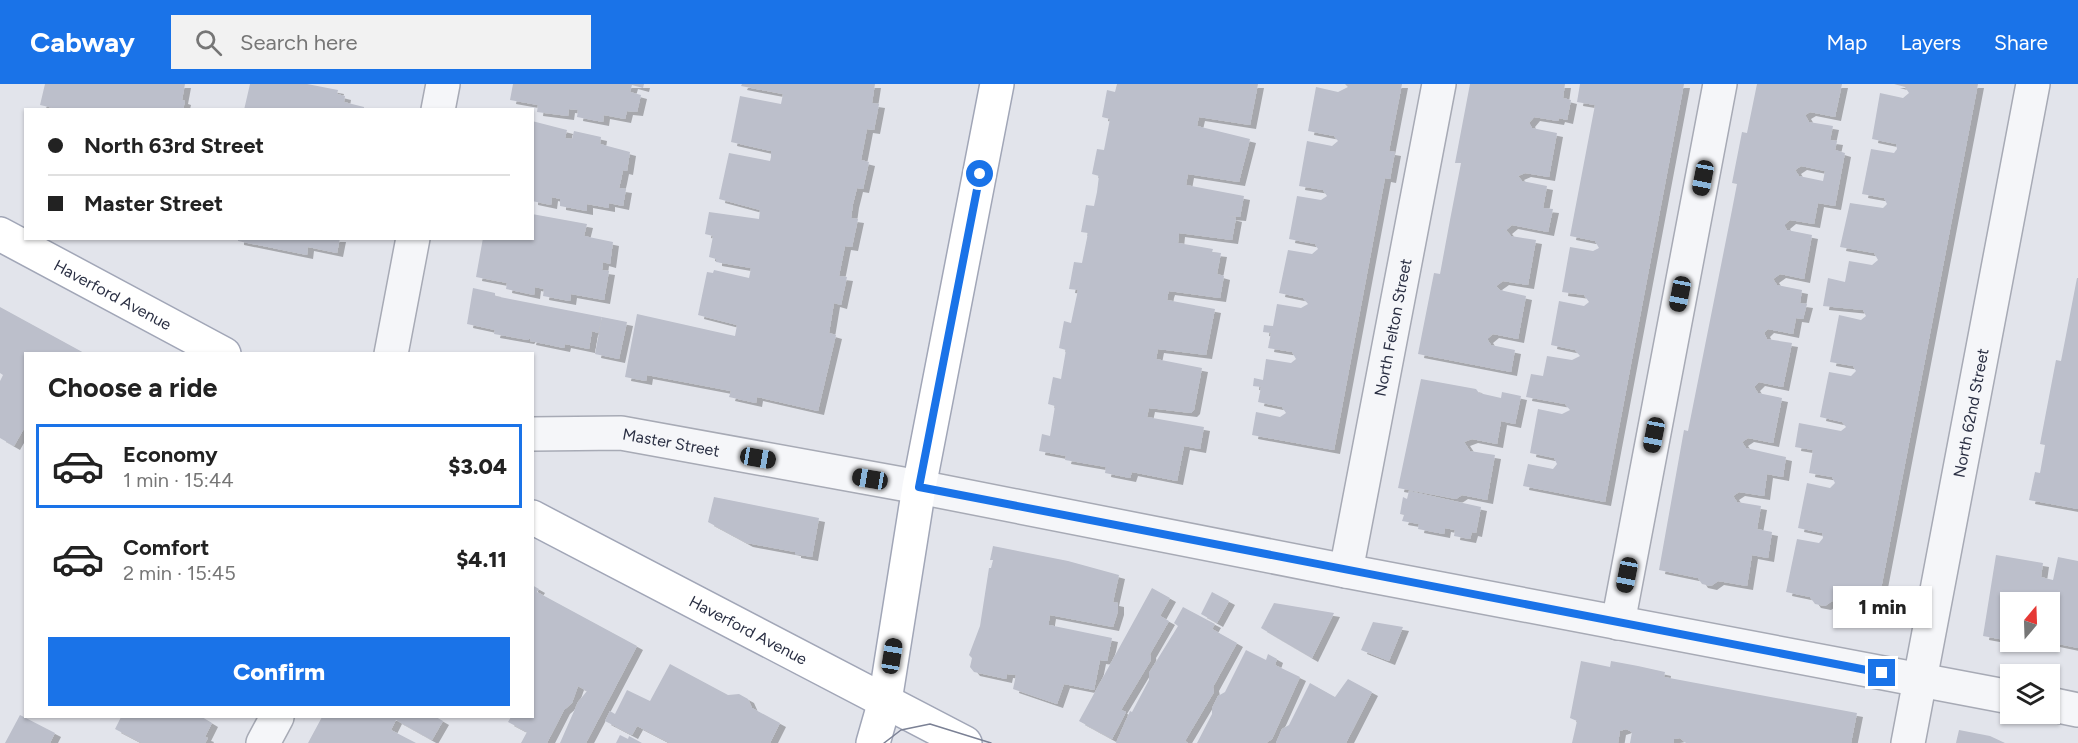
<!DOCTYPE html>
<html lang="en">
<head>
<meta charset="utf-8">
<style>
  :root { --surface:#fff; --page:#f2f2f2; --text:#222; --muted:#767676; --line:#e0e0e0; --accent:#1a73e8 }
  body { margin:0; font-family:Figtree,sans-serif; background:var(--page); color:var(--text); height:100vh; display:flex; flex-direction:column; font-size:22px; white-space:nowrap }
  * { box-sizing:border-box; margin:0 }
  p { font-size:20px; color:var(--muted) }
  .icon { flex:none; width:33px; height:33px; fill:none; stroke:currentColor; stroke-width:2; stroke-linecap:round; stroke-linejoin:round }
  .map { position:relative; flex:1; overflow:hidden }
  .sheet { position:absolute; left:24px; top:268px; width:510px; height:366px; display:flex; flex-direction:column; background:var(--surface); border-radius:0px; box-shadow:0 2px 4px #0004 }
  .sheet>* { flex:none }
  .hud { position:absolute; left:24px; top:24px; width:510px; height:132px; border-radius:0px; box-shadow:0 2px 4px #0004; display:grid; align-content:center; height:132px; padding:0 24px; background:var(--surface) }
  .needle { width:39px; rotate:19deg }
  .buttons { position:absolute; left:2000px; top:508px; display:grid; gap:12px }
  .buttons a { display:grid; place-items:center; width:60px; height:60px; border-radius:0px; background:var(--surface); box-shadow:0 2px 4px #0004; font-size:30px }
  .end { position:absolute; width:27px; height:27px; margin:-14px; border:8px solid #1a73e8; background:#fff; box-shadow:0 0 0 3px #fff }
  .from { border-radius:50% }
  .bubble { position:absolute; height:42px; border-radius:0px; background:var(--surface); box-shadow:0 2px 4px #0004; font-size:20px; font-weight:800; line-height:42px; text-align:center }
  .car { position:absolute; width:18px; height:36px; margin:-18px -9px; border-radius:8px; box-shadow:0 0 4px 2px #0007; background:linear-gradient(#222 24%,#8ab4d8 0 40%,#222 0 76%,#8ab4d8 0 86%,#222 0) }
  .hud b { display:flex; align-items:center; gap:21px; height:57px; font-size:22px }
  .hud b+b { border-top:2px solid var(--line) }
  .hud i { width:15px; height:15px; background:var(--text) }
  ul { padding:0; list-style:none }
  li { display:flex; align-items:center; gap:18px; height:84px; margin:0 12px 9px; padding:0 12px; border:3px solid transparent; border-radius:0px }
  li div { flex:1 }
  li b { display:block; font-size:22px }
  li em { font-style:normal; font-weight:800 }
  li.selected { border-color:var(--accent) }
  li>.icon { width:54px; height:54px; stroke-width:1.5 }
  h2 { padding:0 24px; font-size:27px; line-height:72px }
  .button { display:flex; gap:12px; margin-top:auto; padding:12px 24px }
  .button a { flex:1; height:69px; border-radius:0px; background:var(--accent); color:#fff; font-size:24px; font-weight:800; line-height:69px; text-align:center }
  header { display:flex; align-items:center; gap:36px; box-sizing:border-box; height:84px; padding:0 30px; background:var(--accent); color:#fff }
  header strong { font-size:28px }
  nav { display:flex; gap:33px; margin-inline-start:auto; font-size:21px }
  .search { width:420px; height:54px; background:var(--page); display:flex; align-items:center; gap:15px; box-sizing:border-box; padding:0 21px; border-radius:0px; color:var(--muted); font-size:22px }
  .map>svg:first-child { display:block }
</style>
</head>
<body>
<header>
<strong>Cabway</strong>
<div class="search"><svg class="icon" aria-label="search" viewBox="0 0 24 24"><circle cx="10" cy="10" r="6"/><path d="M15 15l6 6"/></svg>Search here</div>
<nav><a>Map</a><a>Layers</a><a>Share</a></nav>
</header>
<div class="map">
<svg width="2078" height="659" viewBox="0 0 2078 659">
  <defs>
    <filter id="shadow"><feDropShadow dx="6" dy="4" stdDeviation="0" flood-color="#0004"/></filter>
  </defs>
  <rect width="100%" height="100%" fill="#e2e4eb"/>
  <g fill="#bcbfcb" fill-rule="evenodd" filter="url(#shadow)">
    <path d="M 45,0 L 185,0 L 182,16 L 185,17 L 183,26 L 62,26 L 40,21 Z"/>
    <path d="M 250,0 L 307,0 L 338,6 L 337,10 L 345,12 L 344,18 L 364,23 L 364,26 L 244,26 Z"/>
    <path d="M 513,0 L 644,0 L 643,4 L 632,1 L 630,8 L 641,11 L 637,28 L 627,27 L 625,35 L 604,31 L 603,38 L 577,33 L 578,26 L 569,25 L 568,32 L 537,28 L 538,21 L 510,16 Z"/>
    <path d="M 742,0 L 875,0 L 872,19 L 879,20 L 874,46 L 867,45 L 861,76 L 869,78 L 863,105 L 857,104 L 853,120 L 851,134 L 858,135 L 852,163 L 845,162 L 839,192 L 847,193 L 841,221 L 834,219 L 829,249 L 836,251 L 818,327 L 757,313 L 756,319 L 729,313 L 731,307 L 647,291 L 646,297 L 625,293 L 637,230 L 735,252 L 737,241 L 698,231 L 707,188 L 713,189 L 714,186 L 749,194 L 751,184 L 716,178 L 716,175 L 709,173 L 713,152 L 705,150 L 709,128 L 759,135 L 760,126 L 719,115 L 729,69 L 770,77 L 771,73 L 771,67 L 731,58 L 740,12 L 781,20 L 783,10 L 741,2 Z"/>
    <path d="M 1117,0 L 1258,0 L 1250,41 L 1199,33 L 1198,37 L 1197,42 L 1250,55 L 1239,98 L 1188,90 L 1186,101 L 1244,112 L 1240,133 L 1228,132 L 1236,134 L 1232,156 L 1179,149 L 1178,159 L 1213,165 L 1212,168 L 1221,169 L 1217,190 L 1224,192 L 1220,214 L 1169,207 L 1168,210 L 1167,216 L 1215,225 L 1206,271 L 1158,265 L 1156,275 L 1202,284 L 1194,326 L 1191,329 L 1149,324 L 1147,333 L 1204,343 L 1200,365 L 1184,362 L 1177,397 L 1132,388 L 1130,394 L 1105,389 L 1106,383 L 1065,376 L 1066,372 L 1039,367 L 1042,350 L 1050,352 L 1055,322 L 1048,320 L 1053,293 L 1061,295 L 1066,266 L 1059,264 L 1064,237 L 1071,239 L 1078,206 L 1069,205 L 1074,178 L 1082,179 L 1088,149 L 1081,148 L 1086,121 L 1094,122 L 1097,108 L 1099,92 L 1092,90 L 1097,65 L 1104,66 L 1110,35 L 1102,33 L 1107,6 L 1115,8 Z"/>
    <path d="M 1345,0 L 1402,0 L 1389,67 L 1395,68 L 1390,95 L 1385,94 L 1334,366 L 1252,351 L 1256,328 L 1280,333 L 1286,329 L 1282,323 L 1258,318 L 1261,303 L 1253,302 L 1254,294 L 1263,296 L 1266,275 L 1291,279 L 1296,275 L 1292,268 L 1268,264 L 1271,249 L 1263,248 L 1264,241 L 1273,242 L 1277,220 L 1301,224 L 1308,220 L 1303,214 L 1279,209 L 1288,166 L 1312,170 L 1318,165 L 1315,160 L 1289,155 L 1297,112 L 1321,116 L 1327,112 L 1323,106 L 1299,102 L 1307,57 L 1332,62 L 1338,57 L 1334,52 L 1308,47 L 1316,3 L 1338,8 L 1348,3 Z"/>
    <path d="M 1470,0 L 1565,0 L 1563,14 L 1571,16 L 1567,36 L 1559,34 L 1558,37 L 1534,33 L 1529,39 L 1532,44 L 1557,49 L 1549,93 L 1525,89 L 1518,92 L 1522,97 L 1547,102 L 1543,124 L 1553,125 L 1548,148 L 1512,141 L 1506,146 L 1511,152 L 1536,156 L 1528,201 L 1503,197 L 1496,202 L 1500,206 L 1526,212 L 1518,255 L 1493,250 L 1487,255 L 1491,261 L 1515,266 L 1511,288 L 1418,270 L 1434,189 L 1440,190 L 1450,136 L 1461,79 L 1455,79 Z"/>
    <path d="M 1580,0 L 1684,0 L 1605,418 L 1523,402 L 1528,380 L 1553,385 L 1557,380 L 1554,374 L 1530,369 L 1538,325 L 1562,330 L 1570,326 L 1565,320 L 1526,313 L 1531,290 L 1543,292 L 1547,272 L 1572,276 L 1580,272 L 1575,266 L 1551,261 L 1559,217 L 1584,222 L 1589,218 L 1584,211 L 1562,208 L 1570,163 L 1593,167 L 1599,164 L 1595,157 L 1570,152 L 1595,21 L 1577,18 Z"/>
    <path d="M 1757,0 L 1842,0 L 1835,33 L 1810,28 L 1805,31 L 1809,38 L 1833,42 L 1830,56 L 1837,57 L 1835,66 L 1845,69 L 1835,122 L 1818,119 L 1814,140 L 1790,136 L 1784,141 L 1787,146 L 1812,151 L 1804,195 L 1780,190 L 1773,195 L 1777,201 L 1802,206 L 1800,219 L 1807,220 L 1803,235 L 1796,234 L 1793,250 L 1768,245 L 1764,249 L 1767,255 L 1792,259 L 1783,303 L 1759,298 L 1754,303 L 1758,309 L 1782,314 L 1773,359 L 1748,354 L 1742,358 L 1746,364 L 1786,373 L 1783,393 L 1767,390 L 1764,412 L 1739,408 L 1733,412 L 1737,418 L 1761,422 L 1757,445 L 1772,448 L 1768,474 L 1752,471 L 1747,502 L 1718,497 L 1711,502 L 1702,500 L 1698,494 L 1659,486 L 1684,346 L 1688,347 L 1731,131 L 1737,100 L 1732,99 L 1742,48 L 1747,49 ZM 1801,82 L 1825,87 L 1823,97 L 1799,92 L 1795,86 Z"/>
    <path d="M 1894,0 L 1978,0 L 1877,526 L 1832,517 L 1825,522 L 1815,520 L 1810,513 L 1786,508 L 1797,455 L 1819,459 L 1823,454 L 1822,449 L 1798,444 L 1807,399 L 1830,404 L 1835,399 L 1832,393 L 1809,389 L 1813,366 L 1795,363 L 1799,339 L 1841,347 L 1846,343 L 1842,338 L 1820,333 L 1829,288 L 1851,292 L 1856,287 L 1853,282 L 1830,278 L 1839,231 L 1861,236 L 1866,232 L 1863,226 L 1823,222 L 1828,194 L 1845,198 L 1849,177 L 1872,181 L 1878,176 L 1874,169 L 1840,163 L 1850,119 L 1883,124 L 1887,120 L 1884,114 L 1862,110 L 1871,65 L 1894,69 L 1897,65 L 1896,60 L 1872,55 L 1880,9 L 1903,14 L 1909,9 L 1905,3 Z"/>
    <path d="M 532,37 L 567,46 L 565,54 L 572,55 L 574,47 L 601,53 L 600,60 L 630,68 L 627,87 L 623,86 L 621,96 L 619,104 L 626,105 L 623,122 L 609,119 L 609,124 L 587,120 L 587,127 L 560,122 L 560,115 L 552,113 L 551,121 L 532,117 Z"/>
    <path d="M 532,130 L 587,140 L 584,152 L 613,158 L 610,180 L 603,178 L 602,186 L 609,187 L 604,216 L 571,210 L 570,217 L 543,212 L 544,205 L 535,203 L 534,211 L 506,205 L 507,199 L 476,193 L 483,154 L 532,154 Z"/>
    <path d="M 238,154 L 340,154 L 337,169 L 308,163 L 307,171 L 238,157 Z"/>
    <path d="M 2077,194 L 2078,194 L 2078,425 L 2029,416 L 2035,388 L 2040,389 L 2045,361 L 2040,360 L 2056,276 L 2061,277 Z"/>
    <path d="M 473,204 L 495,209 L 495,212 L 602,233 L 598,249 L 592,247 L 589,265 L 565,260 L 564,264 L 530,257 L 531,253 L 528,256 L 494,250 L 495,246 L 467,240 Z"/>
    <path d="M 0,223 L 86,270 L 26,270 L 26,341 L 14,362 L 0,354 L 0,297 L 3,291 L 0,289 Z"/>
    <path d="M 602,233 L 627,238 L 619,275 L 595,270 Z"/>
    <path d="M 1421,295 L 1476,305 L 1479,309 L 1501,314 L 1502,308 L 1521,312 L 1515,340 L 1501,337 L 1497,360 L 1472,355 L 1464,358 L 1470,367 L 1495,371 L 1487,416 L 1462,411 L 1456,415 L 1398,404 Z"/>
    <path d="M 1409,407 L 1481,423 L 1476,449 L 1472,448 L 1470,455 L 1454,452 L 1455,446 L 1445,444 L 1444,450 L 1418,445 L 1419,440 L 1402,437 L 1404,431 L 1400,430 L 1403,413 L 1407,415 Z"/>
    <path d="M 714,413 L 819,434 L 812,473 L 795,470 L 795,468 L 747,459 L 708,438 Z"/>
    <path d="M 993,462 L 1068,477 L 1119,491 L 1113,518 L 1118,519 L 1118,527 L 1113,543 L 1050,531 L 1049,537 L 1049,541 L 1112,554 L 1107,577 L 1100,576 L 1094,606 L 1064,600 L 1057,620 L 1013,605 L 1016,591 L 1007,590 L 1006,595 L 974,588 L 970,583 L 972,574 L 969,571 L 980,542 L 989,484 L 991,484 L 993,476 L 990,476 Z"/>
    <path d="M 1996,471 L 2043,479 L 2041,493 L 2053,496 L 2058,473 L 2078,477 L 2078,564 L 2049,558 L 2049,519 L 2010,519 L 2010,557 L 1983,552 Z"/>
    <path d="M 532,501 L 539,505 L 537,508 L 637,562 L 586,659 L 560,659 L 578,618 L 587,607 L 578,602 L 572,619 L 564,626 L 547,659 L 521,659 L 527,648 L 508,638 L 511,633 L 532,633 Z"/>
    <path d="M 1152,504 L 1170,514 L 1160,532 L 1169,537 L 1150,570 L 1151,576 L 1121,626 L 1126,628 L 1112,655 L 1079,637 Z"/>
    <path d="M 1212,508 L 1229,517 L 1217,539 L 1201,530 Z"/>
    <path d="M 1274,519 L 1334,529 L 1312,574 L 1261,544 Z"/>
    <path d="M 1183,523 L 1215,540 L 1212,545 L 1237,559 L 1213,603 L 1214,608 L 1185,657 L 1188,659 L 1116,659 L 1130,627 L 1132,628 L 1149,596 L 1149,589 L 1178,542 L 1174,539 Z"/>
    <path d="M 1373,538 L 1403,543 L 1389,577 L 1361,566 Z"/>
    <path d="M 1246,566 L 1266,576 L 1268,570 L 1277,575 L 1275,581 L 1300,593 L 1272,655 L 1266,659 L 1197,659 L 1212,630 L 1212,624 L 1218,612 L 1225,608 Z"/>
    <path d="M 1581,577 L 1610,583 L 1611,577 L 1638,582 L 1665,588 L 1664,593 L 1857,629 L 1851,659 L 1686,659 L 1680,654 L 1674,655 L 1674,659 L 1630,659 L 1632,648 L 1626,645 L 1620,647 L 1618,659 L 1572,659 L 1577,637 L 1570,634 Z"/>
    <path d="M 670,580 L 728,611 L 739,610 L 748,615 L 752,624 L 780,639 L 770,659 L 670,659 L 637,642 L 632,651 L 605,637 L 610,627 L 615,630 L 627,606 L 650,617 Z"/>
    <path d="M 1348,595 L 1372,608 L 1346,659 L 1276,659 L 1282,645 L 1289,641 L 1310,599 L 1335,613 Z"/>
    <path d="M 20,631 L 55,649 L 50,659 L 5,659 Z"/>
    <path d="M 121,633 L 202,633 L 212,639 L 205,653 L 208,654 L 205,659 L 142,659 L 115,645 Z"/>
    <path d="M 322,633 L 436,633 L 443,637 L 432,656 L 396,636 L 391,646 L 416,659 L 308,659 Z"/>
    <path d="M 1959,646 L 1990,652 L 2005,659 L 1956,659 Z"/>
    <path d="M 620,651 L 628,655 L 629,652 L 642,659 L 616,659 Z"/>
  </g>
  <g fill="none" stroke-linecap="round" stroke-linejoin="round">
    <g stroke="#a7aab5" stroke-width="36">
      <g id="minor">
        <path d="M 438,26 L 443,0"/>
        <path d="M 391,270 L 413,154"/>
        <path id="s1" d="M 532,350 L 621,349 L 919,403 L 1346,487 L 2010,613"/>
        <path id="s2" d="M 1346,487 L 1439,0"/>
        <path d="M 1618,539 L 1720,0"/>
        <path d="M 2049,620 L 2078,626"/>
        <path d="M 263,659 L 277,633"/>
        <path id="s3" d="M 1908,659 L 2033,0"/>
      </g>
    </g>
    <g stroke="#a1a6b7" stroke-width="36">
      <g id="major">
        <path id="s4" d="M 0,150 L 224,270"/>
        <path id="s5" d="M 532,433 L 965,659"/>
        <path d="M 873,659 L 885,617 L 919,403 L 997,0"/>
      </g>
    </g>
    <use href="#minor" stroke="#f5f6f9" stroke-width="33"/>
    <use href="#major" stroke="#fff" stroke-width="33"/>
    <path stroke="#7b8195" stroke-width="1.5" d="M 884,659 L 901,646 L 930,640 L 991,659"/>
  </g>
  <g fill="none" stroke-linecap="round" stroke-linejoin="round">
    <path stroke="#1a73e8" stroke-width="8" d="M 980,90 L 919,403 L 1882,589"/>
  </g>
  <g text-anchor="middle" stroke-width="4.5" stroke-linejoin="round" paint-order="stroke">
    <g font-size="16" fill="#2a2f43" stroke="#f2f4f8">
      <text dy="6" stroke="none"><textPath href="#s4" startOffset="128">Haverford Avenue</textPath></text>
      <text dy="6" stroke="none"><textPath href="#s2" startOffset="248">North Felton Street</textPath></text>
      <text dy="6" stroke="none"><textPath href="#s3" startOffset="336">North 62nd Street</textPath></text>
      <text dy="6" stroke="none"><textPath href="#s1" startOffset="140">Master Street</textPath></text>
      <text dy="6" stroke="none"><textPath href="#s5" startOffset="244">Haverford Avenue</textPath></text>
    </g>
  </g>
</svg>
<div class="buttons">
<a><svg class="needle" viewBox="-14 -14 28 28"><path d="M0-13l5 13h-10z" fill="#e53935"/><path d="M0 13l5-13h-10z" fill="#767676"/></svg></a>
<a><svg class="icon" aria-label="layers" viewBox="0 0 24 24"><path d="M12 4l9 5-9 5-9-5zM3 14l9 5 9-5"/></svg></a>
</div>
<i class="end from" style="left:980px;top:90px"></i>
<i class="end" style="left:1882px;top:589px"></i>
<div class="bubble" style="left:1833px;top:502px;width:99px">1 min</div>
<i class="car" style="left:1703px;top:94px;rotate:191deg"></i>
<i class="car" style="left:1680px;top:210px;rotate:191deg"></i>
<i class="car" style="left:1654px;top:351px;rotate:191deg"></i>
<i class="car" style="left:758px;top:374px;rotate:100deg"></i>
<i class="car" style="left:870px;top:395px;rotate:280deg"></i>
<i class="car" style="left:1627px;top:491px;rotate:191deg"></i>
<i class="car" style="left:892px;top:572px;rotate:9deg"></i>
<div class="hud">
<b><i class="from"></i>North 63rd Street</b>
<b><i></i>Master Street</b>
</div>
<section class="sheet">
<h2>Choose a ride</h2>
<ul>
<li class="selected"><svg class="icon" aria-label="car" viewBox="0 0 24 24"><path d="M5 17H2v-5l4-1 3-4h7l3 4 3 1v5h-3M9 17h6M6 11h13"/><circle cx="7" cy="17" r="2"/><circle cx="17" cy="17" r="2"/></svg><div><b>Economy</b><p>1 min · 15:44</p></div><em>$3.04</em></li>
<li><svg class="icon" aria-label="car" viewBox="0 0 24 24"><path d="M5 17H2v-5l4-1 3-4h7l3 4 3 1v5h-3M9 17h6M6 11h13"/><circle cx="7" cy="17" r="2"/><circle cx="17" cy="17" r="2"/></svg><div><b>Comfort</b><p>2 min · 15:45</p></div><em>$4.11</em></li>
</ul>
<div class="button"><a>Confirm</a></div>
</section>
</div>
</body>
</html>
